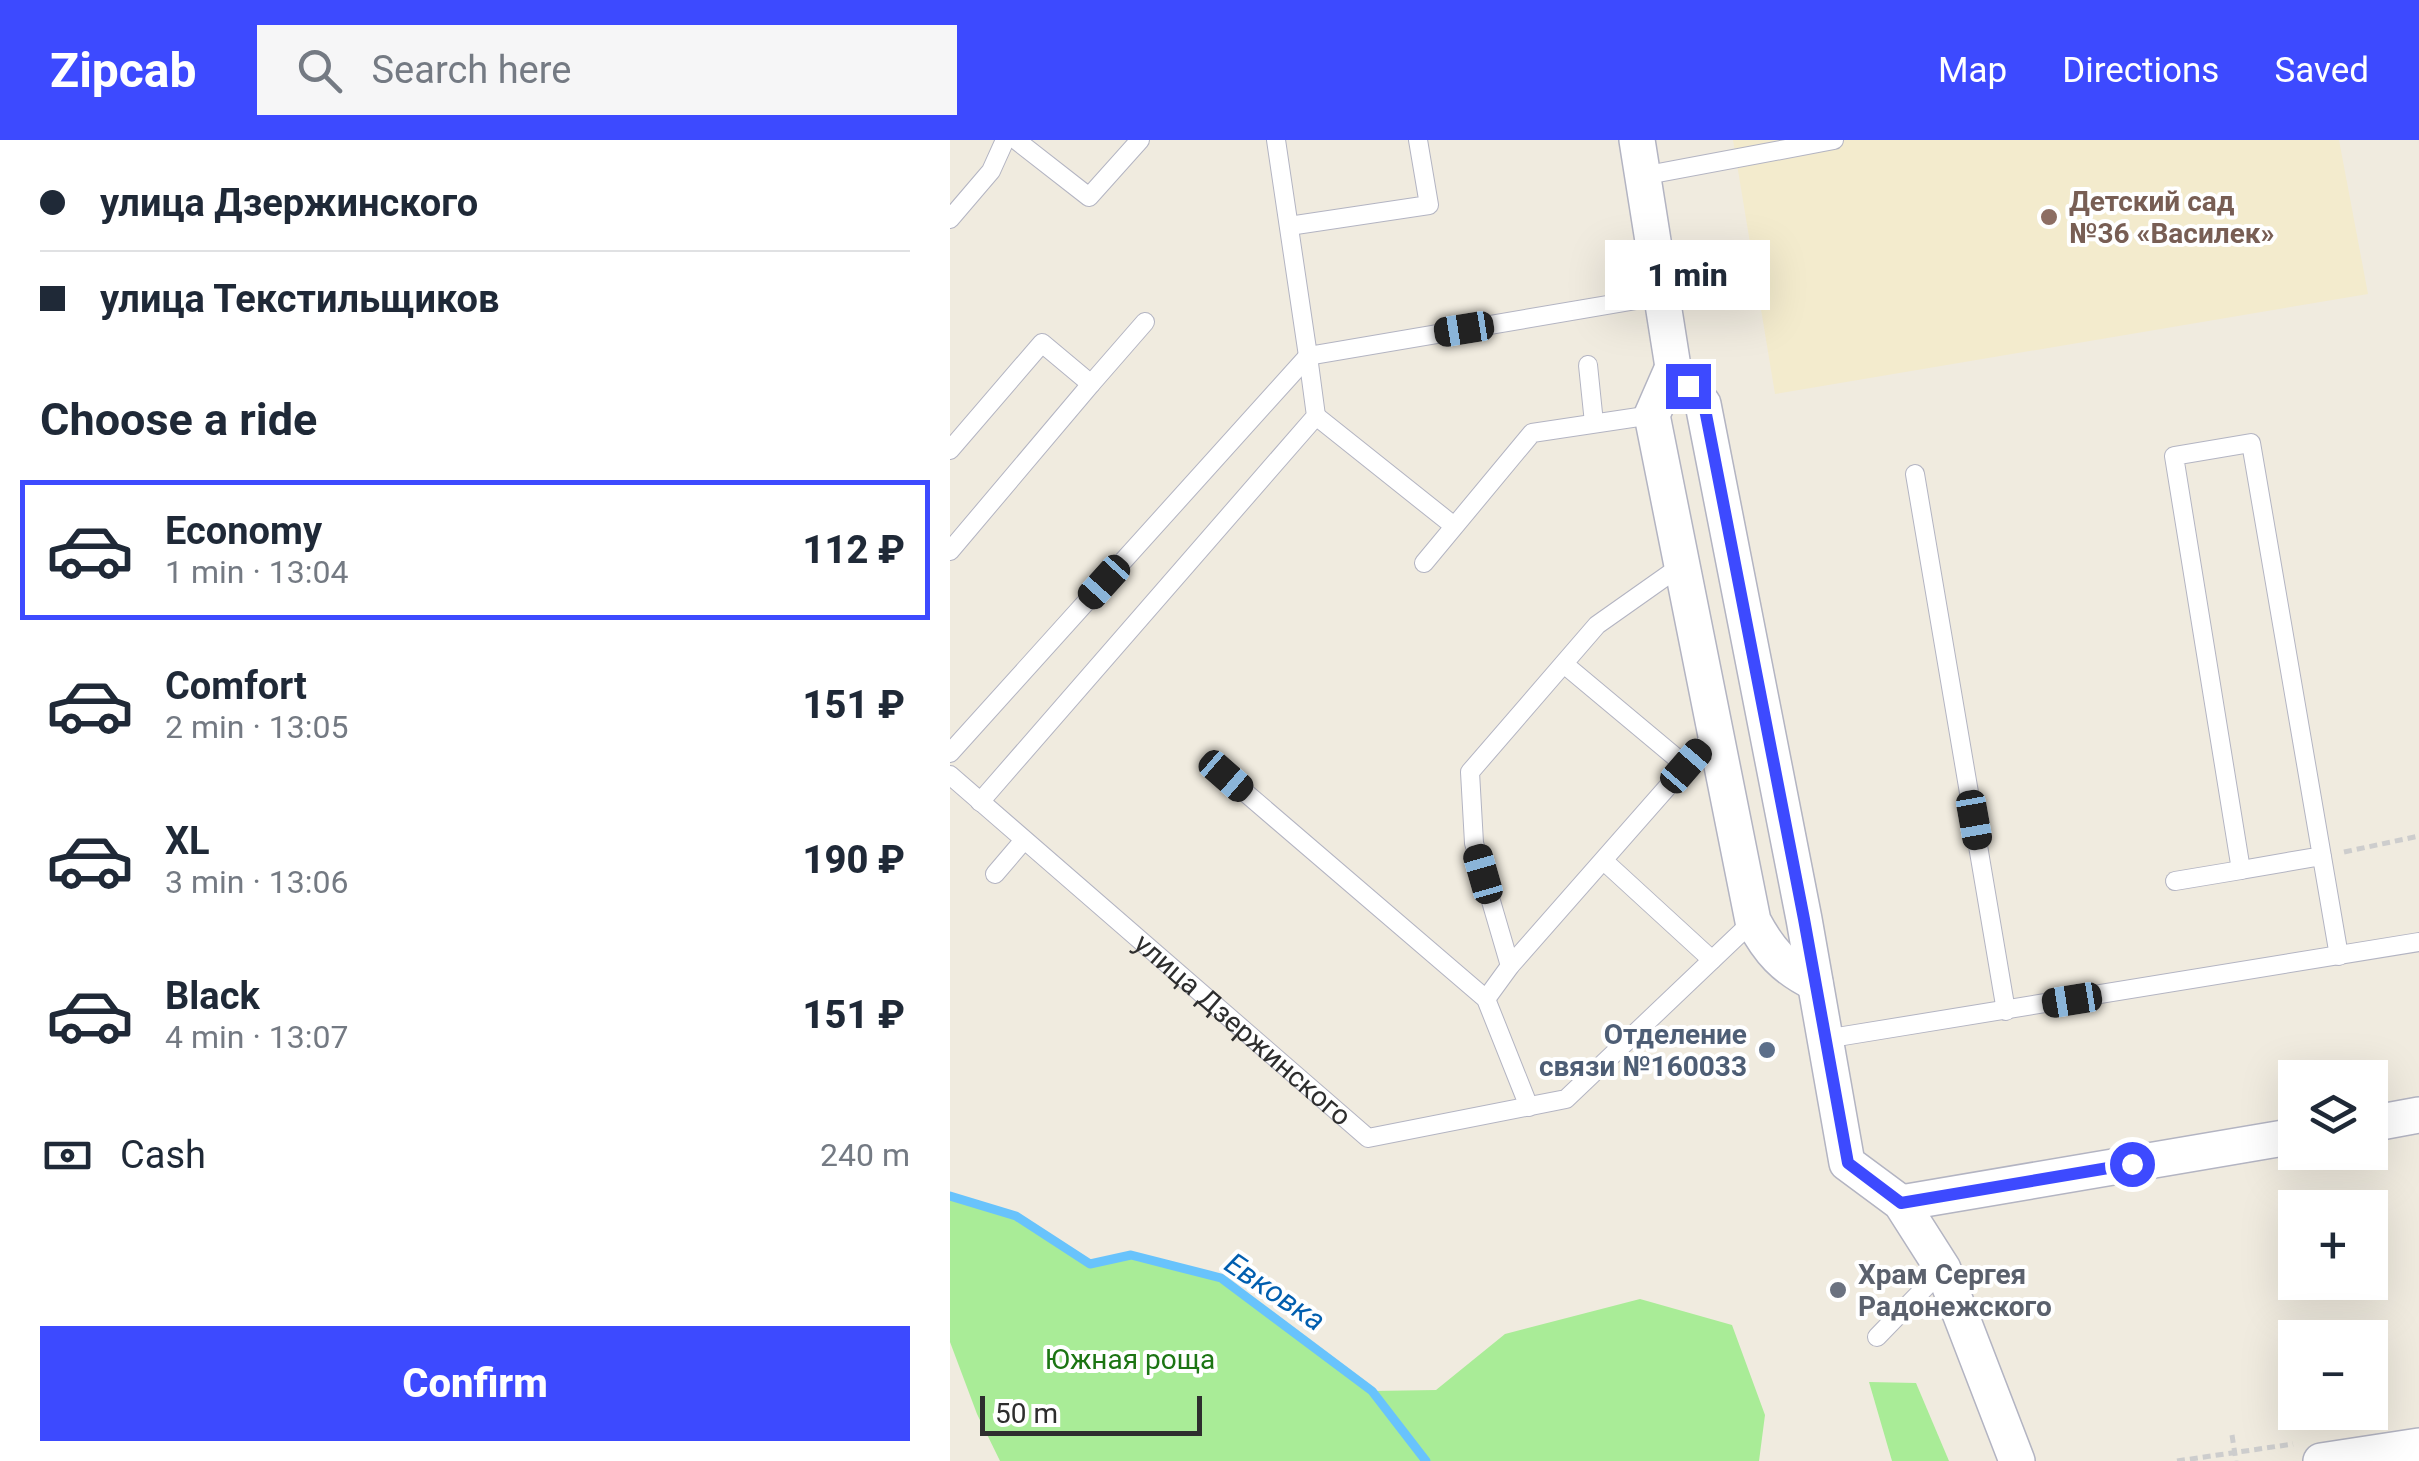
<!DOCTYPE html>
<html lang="en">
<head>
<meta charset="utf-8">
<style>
  :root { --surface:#fff; --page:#f6f6f7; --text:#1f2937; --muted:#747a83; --line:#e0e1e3; --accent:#3d4aff }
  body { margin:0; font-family:Roboto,sans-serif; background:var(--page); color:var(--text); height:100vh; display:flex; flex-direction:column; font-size:38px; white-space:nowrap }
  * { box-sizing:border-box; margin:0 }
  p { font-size:32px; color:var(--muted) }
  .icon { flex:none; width:55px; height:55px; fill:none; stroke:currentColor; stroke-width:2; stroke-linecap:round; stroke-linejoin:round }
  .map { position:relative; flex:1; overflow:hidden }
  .side { display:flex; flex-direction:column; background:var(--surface); width:950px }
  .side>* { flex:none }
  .top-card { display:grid; align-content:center; height:220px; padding:0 40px; background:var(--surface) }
  .controls { position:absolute; left:1328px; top:920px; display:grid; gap:20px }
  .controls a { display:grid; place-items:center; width:110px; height:110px; border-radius:0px; background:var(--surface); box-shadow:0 10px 40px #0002; font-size:50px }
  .scale { position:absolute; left:30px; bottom:25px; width:222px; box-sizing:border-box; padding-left:10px; border:5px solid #2e2e2e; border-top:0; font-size:28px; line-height:35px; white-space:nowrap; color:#2e2e2e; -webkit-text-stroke:8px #fff; paint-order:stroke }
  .end { position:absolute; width:45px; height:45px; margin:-22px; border:12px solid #3d4aff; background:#fff; box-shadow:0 0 0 5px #fff }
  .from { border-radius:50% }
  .bubble { position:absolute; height:70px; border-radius:0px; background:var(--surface); box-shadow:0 10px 40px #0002; font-size:32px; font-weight:800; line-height:70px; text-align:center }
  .car { position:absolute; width:30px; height:60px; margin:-30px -15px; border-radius:12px; box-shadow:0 0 8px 2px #0007; background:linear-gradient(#222 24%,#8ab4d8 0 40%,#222 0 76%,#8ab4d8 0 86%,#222 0) }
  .top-card b { display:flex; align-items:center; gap:35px; height:95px; font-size:38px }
  .top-card b+b { border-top:2px solid var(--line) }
  .top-card i { width:25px; height:25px; background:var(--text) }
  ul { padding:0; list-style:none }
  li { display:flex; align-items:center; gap:30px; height:140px; margin:0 20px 15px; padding:0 20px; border:5px solid transparent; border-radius:0px }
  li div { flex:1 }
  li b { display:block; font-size:38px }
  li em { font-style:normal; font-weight:800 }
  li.selected { border-color:var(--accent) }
  li>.icon { width:90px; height:90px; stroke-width:1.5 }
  h2 { padding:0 40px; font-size:45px; line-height:120px }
  .pay { display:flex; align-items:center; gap:25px; height:110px; padding:0 40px; font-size:38px }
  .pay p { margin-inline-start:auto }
  .cta { display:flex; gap:20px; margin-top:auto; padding:20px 40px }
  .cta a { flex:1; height:115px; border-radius:0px; background:var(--accent); color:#fff; font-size:40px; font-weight:800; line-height:115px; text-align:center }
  header { display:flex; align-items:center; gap:60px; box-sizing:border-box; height:140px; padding:0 50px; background:var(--accent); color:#fff }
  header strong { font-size:48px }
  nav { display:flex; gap:55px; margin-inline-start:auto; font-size:35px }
  .search { width:700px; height:90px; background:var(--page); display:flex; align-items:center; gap:25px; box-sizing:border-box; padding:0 35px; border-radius:0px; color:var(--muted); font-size:38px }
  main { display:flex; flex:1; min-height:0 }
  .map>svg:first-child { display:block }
</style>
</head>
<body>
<header>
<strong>Zipcab</strong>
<div class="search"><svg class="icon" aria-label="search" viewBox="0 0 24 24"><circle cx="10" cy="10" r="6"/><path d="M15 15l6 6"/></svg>Search here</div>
<nav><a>Map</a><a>Directions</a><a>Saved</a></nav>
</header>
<main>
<section class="side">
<div class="top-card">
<b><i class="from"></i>улица Дзержинского</b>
<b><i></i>улица Текстильщиков</b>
</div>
<h2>Choose a ride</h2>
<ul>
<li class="selected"><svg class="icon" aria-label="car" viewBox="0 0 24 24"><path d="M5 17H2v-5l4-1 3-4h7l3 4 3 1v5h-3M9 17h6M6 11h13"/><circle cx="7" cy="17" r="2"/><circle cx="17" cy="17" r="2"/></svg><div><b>Economy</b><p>1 min · 13:04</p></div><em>112 ₽</em></li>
<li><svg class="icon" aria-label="car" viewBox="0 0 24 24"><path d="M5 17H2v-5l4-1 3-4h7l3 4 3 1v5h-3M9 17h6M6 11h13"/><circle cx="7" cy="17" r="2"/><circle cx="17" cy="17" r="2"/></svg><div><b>Comfort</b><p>2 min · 13:05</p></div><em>151 ₽</em></li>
<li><svg class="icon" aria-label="car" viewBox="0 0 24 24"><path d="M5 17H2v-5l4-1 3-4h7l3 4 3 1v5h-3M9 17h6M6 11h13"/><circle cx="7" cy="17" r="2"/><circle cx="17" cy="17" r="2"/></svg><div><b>XL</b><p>3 min · 13:06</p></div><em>190 ₽</em></li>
<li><svg class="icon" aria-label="car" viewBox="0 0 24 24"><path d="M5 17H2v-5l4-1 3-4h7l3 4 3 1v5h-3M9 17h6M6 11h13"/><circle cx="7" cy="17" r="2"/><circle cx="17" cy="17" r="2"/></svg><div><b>Black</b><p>4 min · 13:07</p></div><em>151 ₽</em></li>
</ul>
<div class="pay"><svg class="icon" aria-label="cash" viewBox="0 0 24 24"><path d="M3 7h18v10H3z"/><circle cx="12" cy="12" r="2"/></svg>Cash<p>240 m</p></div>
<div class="cta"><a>Confirm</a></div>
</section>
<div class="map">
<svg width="1469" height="1321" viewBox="0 0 1469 1321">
  <rect width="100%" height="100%" fill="#f0ebdf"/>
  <path fill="#f3ebcd" d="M 783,0 L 1389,0 L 1418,154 L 825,254 Z"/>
  <g fill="#a9ec97">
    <path d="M 0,1056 L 66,1076 L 140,1124 L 181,1115 L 271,1138 L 422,1251 L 486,1250 L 555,1194 L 690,1159 L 782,1185 L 815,1275 L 809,1321 L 50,1321 L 27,1274 L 0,1202 Z"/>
    <path d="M 919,1242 L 966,1243 L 999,1321 L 942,1321 Z"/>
  </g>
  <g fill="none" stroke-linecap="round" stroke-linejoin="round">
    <path stroke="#68c3fc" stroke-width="9" d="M 0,1056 L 66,1076 L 140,1124 L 181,1115 L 271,1138 L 422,1251 L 476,1321"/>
    <g stroke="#b3b4c2" stroke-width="20">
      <g id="service">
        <path d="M 66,0 L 139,57 L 190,0"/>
        <path d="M 326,0 L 358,216 L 710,156"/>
        <path d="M 692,36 L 884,0"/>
        <path d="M 0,79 L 41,31 L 55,0"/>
        <path d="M 339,86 L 479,65 L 468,0"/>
        <path d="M 638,225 L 644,283"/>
        <path d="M 366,276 L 504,386"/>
        <path d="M 0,310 L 92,203 L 141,244 L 195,182"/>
        <path d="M 965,334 L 1056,871"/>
        <path d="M 0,411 L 141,244"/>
        <path d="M 474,423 L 582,293 L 702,275"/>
        <path d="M 614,524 L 736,626"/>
        <path d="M 0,613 L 358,216"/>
        <path id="s1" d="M 0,635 L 418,998 L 616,959 L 803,781"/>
        <path d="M 276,636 L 536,859 L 579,967"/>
        <path d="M 30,662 L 366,276 L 358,216"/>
        <path d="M 1372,716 L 1291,730 L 1224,316 L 1301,303 L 1389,816"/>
        <path d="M 654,721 L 762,820"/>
        <path d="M 45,734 L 74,700"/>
        <path d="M 1225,741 L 1291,730"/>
        <path d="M 560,826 L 524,703 L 520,632 L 647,485 L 732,425"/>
        <path d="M 536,859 L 560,826 L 764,594"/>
        <path d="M 875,899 L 1469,802"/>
        <path d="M 927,1197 L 993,1129"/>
      </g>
    </g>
    <g stroke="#b3b4c2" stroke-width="38">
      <g id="minor">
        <path d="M 687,0 L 723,227 L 753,264 L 854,779 L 897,1023 L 951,1063 L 993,1129 L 1067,1321"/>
        <path d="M 723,227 L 702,275 L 803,781 C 819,811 834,828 865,843"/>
        <path d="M 1420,984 L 1469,975"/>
        <path d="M 951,1063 L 1345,996"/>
        <path d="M 1371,1321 L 1469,1306"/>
      </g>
    </g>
    <g stroke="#cdcdcd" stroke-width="5" stroke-dasharray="8 5" stroke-linecap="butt">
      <path d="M 1394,712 L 1469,696"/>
      <path d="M 1282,1295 L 1286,1321"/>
      <path d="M 1227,1321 L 1343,1304"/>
    </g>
    <use href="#service" stroke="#fff" stroke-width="18"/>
    <use href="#minor" stroke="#fff" stroke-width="35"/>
  </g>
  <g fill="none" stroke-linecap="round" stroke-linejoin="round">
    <path stroke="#3d4aff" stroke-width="12" d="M 738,246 L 754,264 L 854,779 L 898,1023 L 951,1063 L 1182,1024"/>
  </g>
  <circle fill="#8d6e63" stroke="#fff" stroke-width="4" cx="1099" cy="77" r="10"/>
  <circle fill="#5c6f8a" stroke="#fff" stroke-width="4" cx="817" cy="910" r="10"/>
  <circle fill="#6b7280" stroke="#fff" stroke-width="4" cx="888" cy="1150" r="10"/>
  <g text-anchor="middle" stroke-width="8" stroke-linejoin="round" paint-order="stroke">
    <g font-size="28" font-weight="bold" fill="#785e54" stroke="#fff" text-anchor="start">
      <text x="1119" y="71">Детский сад<tspan x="1119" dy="32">№36 «Василек»</tspan></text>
    </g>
    <g font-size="28" fill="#2e2e2e" stroke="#fff">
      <text dy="10" stroke="none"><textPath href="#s1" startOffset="388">улица Дзержинского</textPath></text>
    </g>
    <g font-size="28" font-weight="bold" fill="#4e5e75" stroke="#fff" text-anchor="end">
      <text x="797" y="904">Отделение<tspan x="797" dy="32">связи №160033</tspan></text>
    </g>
    <g font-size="28" font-weight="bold" fill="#5b616d" stroke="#fff" text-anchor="start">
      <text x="908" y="1144">Храм Сергея<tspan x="908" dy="32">Радонежского</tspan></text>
    </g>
    <g font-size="28" fill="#1c7513" stroke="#fff">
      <text x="180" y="1229">Южная роща</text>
    </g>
    <g font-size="30" font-style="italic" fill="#005eaf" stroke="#fff">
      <text transform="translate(325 1152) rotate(34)" y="10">Евковка</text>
    </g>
  </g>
</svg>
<div class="controls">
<a><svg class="icon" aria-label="layers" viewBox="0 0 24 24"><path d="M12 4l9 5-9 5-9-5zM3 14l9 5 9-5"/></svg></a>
<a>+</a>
<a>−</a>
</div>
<div class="scale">50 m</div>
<i class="end from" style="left:1182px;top:1024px"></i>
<i class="end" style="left:738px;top:246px"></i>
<div class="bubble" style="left:655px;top:100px;width:165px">1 min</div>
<i class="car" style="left:514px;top:189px;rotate:261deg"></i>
<i class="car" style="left:154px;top:442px;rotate:222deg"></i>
<i class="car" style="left:736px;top:626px;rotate:41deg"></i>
<i class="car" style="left:276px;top:636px;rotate:131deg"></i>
<i class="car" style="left:1024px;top:680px;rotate:170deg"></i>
<i class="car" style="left:533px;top:734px;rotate:344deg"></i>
<i class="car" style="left:1122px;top:860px;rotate:261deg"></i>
</div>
</main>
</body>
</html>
